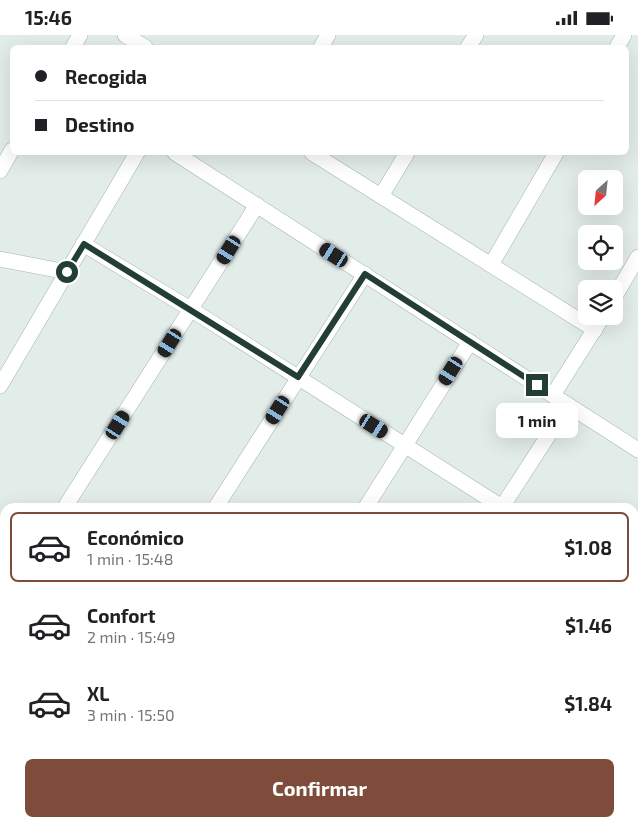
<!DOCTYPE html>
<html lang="es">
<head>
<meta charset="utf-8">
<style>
  :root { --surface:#fff; --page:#f2f2f2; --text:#202124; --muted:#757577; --line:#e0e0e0; --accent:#7f4c3b }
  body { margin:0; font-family:"Exo 2",sans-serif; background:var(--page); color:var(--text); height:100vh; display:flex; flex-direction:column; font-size:19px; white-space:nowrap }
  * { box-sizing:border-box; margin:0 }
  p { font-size:16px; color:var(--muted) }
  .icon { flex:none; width:28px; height:28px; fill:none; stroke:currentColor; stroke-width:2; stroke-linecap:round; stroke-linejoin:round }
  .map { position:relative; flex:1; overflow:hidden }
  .drawer { position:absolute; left:0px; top:468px; width:639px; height:324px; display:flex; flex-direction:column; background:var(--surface); border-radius:15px 15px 0 0; box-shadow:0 5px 20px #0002 }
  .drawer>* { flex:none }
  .guide { position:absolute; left:10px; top:10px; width:619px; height:110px; border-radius:8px; box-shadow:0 5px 20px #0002; display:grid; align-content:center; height:110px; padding:0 25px; background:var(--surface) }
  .needle { width:32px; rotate:207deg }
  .buttons { position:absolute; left:578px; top:135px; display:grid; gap:10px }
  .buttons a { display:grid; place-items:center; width:45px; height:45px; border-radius:8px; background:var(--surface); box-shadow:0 5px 20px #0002; font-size:25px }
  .end { position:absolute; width:22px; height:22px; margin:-11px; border:6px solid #223e37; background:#fff; box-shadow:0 0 0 2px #fff }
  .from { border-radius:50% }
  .bubble { position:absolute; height:35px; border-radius:8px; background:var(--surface); box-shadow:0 5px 20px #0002; font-size:16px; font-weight:700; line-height:35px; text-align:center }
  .car { position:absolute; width:15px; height:30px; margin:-15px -8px; border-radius:6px; box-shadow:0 0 4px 1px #0007; background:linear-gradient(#222 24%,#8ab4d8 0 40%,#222 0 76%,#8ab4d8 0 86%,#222 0) }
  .guide b { display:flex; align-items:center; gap:18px; height:48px; font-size:19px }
  .guide b+b { border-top:1px solid var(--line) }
  .guide i { width:12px; height:12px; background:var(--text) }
  ul { padding:9px 0 0; list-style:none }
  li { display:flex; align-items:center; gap:15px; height:70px; margin:0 10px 8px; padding:0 15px; border:2px solid transparent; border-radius:8px }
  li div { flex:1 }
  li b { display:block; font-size:19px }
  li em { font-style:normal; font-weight:700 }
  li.active { border-color:var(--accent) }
  li>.icon { width:45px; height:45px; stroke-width:1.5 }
  .primary-button { display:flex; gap:10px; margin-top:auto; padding:10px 25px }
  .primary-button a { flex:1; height:58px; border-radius:8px; background:var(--accent); color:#fff; font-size:20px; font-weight:700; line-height:58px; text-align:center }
  .status { display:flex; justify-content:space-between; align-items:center; height:35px; padding:0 25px; background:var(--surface); direction:ltr }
  .status svg { height:14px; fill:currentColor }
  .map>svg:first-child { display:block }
</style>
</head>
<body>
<div class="status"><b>15:46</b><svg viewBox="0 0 49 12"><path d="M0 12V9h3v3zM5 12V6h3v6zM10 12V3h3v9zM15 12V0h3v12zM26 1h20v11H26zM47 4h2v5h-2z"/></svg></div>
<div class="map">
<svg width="638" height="791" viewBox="0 0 638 791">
  <rect width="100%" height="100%" fill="#e2ece8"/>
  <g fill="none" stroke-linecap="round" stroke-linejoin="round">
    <g stroke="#a5b4af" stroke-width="16">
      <g id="minor">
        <path d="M 125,0 L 145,12"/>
        <path d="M 73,12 L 80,0"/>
        <path d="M 321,12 L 328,0"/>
        <path d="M 468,12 L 476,0"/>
        <path d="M 617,12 L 624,0"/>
        <path d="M 175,118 L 638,415"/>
        <path d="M 312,118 L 595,295"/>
        <path d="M 0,136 L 12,115"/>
        <path d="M 381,161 L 407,118"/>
        <path d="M 83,209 L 192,275 L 502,472"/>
        <path d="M 0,224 L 67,237"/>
        <path d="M 491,230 L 556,118"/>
        <path d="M 614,263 L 638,222"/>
        <path d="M 0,351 L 137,118"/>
        <path d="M 553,360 L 603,281"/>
        <path d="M 65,472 L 257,170"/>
        <path d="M 216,472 L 365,239"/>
        <path d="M 366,472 L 470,307"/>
        <path d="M 502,472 L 568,370"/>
        <path d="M 634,560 L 638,563"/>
        <path d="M 0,575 L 5,567"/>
        <path d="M 634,674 L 638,668"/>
        <path d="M 0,726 L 5,726"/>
        <path d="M 396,786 L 406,791"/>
        <path d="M 555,791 L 558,786"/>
      </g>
    </g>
    <use href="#minor" stroke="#fff" stroke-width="15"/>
  </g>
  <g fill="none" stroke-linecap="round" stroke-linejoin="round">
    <path stroke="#223e37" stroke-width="6" d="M 67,237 L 84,209 L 298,342 L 365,239 L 537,350"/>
  </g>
</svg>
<div class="buttons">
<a><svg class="needle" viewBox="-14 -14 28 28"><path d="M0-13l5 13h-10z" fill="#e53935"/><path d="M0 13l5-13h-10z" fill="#757577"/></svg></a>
<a><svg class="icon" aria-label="locate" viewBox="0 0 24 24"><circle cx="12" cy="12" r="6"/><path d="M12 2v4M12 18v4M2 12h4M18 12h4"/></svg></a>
<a><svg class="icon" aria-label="layers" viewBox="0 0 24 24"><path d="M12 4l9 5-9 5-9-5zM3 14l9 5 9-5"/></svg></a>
</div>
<i class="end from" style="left:67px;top:237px"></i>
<i class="end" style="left:537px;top:350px"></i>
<div class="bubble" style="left:496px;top:368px;width:82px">1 min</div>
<i class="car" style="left:229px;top:215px;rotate:212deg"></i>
<i class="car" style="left:334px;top:220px;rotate:303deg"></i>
<i class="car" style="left:170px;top:308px;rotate:212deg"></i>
<i class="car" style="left:451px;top:336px;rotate:212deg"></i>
<i class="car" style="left:278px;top:375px;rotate:212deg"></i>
<i class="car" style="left:118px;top:390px;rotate:32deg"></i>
<i class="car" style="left:374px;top:391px;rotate:122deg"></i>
<div class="guide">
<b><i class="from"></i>Recogida</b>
<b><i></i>Destino</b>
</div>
<section class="drawer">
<ul>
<li class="active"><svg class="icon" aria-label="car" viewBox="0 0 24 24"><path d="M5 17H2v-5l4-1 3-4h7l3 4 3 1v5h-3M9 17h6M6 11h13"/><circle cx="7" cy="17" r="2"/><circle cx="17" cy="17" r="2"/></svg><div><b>Económico</b><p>1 min · 15:48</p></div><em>$1.08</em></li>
<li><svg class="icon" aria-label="car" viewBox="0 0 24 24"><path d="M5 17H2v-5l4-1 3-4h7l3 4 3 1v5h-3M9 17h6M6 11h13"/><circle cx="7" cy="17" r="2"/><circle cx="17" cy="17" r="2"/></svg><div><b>Confort</b><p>2 min · 15:49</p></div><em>$1.46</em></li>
<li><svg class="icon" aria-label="car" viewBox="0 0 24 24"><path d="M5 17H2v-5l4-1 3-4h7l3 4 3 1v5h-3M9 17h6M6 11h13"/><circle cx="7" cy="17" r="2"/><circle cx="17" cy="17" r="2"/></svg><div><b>XL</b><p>3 min · 15:50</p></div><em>$1.84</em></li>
</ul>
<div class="primary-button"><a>Confirmar</a></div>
</section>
</div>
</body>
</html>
